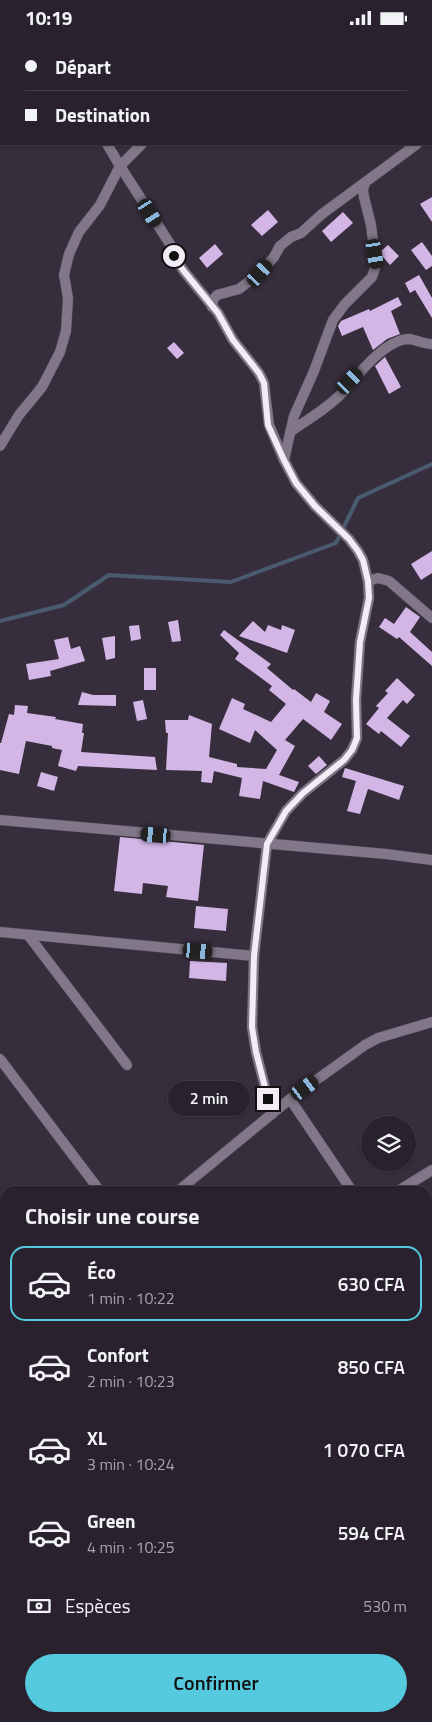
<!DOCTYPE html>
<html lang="fr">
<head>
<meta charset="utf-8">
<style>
  :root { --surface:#29222e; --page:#352f3a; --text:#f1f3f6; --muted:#a5a4aa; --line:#453f4a; --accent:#55cade }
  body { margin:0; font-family:"Titillium Web",sans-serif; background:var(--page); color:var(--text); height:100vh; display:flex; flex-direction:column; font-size:19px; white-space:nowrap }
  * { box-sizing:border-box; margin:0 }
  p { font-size:16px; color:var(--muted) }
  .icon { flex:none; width:28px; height:28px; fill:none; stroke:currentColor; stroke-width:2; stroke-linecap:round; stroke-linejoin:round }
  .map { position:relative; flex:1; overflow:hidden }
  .drawer { position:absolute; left:0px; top:1151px; width:432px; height:536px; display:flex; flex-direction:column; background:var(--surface); border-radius:15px 15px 0 0; box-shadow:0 1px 4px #0004,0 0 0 1px var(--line) }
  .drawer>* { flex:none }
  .top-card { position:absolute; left:0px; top:0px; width:432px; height:110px; box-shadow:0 1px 4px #0004,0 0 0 1px var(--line); display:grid; align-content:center; height:110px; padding:0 25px; background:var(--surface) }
  .controls { position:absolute; left:361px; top:1081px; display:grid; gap:10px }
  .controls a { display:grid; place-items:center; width:55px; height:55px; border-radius:50%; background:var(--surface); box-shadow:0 1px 4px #0004,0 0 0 1px var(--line); font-size:25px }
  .end { position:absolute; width:22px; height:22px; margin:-11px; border:6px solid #f1ecf5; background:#111; box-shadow:0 0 0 2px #111 }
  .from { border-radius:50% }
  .bubble { position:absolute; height:35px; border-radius:18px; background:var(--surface); box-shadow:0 1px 4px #0004,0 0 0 1px var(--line); font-size:16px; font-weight:600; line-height:35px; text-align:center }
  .car { position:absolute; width:15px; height:30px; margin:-15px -8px; border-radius:6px; box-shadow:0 0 4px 1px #0007; background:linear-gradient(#222 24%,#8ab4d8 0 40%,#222 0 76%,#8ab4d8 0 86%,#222 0) }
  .top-card b { display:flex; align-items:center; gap:18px; height:48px; font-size:19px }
  .top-card b+b { border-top:1px solid var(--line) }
  .top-card i { width:12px; height:12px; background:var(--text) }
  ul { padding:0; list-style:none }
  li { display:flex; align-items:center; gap:15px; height:75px; margin:0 10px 8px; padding:0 15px; border:2px solid transparent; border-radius:15px }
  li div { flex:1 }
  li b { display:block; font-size:19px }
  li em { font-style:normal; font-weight:600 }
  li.on { border-color:var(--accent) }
  li>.icon { width:45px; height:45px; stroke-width:1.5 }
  h2 { padding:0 25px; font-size:22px; line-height:60px }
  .pay { display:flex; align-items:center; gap:12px; height:55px; padding:0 25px; font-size:19px }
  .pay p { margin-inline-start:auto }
  .cta { display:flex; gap:10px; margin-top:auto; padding:10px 25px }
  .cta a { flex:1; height:58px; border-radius:30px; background:var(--accent); color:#111; font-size:20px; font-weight:600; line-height:58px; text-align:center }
  .status { display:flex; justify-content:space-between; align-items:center; height:35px; padding:0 25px; background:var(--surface); direction:ltr }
  .status svg { height:14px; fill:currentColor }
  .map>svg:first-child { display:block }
</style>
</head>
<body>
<div class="status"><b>10:19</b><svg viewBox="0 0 49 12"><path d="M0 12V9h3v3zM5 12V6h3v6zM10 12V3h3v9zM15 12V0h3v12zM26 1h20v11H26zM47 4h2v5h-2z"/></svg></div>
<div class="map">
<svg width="432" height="1687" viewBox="0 0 432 1687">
  <rect width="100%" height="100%" fill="#372e3d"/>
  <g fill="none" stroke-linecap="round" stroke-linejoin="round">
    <path stroke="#4a5b6f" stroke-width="4" d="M 0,586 L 64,570 L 109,540 L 231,547 L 336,508 L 358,463 L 432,429"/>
  </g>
  <g fill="#d3b6e6">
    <path d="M 432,162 L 432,187 L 420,169 Z"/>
    <path d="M 268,175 L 278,187 L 262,201 L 251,190 Z"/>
    <path d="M 343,177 L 353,188 L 331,207 L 322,196 Z"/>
    <path d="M 422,207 L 432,221 L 432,231 L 426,235 L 411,215 Z"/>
    <path d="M 215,209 L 223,219 L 207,233 L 199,223 Z"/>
    <path d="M 388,210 L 399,221 L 390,230 L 382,221 L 381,216 Z"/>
    <path d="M 419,240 L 432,263 L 432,283 L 415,255 L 410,258 L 405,248 Z"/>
    <path d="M 398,262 L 402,270 L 391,276 L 400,299 L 387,304 L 373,315 L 363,292 L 342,301 L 338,291 L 341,286 L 369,274 L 370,276 Z"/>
    <path d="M 174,307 L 184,318 L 177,324 L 167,313 Z"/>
    <path d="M 385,322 L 401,352 L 389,359 L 375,331 Z"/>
    <path d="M 432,516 L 432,538 L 421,545 L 411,529 Z"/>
    <path d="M 406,572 L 420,582 L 410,597 L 432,617 L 432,631 L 399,602 L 397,604 L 379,592 L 385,583 L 394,589 Z"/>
    <path d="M 178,585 L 181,606 L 172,607 L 168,587 Z"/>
    <path d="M 253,586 L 265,597 L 268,590 L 281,595 L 282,590 L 295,595 L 287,618 L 239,601 Z"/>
    <path d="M 139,590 L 141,604 L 131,606 L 129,591 Z"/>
    <path d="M 224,595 L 271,629 L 267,633 L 293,655 L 294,654 L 311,667 L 316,658 L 330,666 L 324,677 L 342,689 L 331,705 L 303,684 L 285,705 L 295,711 L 279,740 L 299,747 L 294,757 L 263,746 L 260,764 L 239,761 L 242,743 L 214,736 L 212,748 L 201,747 L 202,736 L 166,735 L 168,698 L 166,698 L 165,685 L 188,685 L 189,680 L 212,689 L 209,722 L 237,729 L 237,732 L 266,734 L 277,715 L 255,695 L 250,708 L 219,694 L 232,663 L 245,669 L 243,674 L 271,687 L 286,669 L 269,655 L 272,651 L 235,624 L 239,618 L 220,600 Z"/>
    <path d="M 115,601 L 115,623 L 106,625 L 102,603 Z"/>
    <path d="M 68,602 L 71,614 L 80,611 L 85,626 L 50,636 L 51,641 L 29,645 L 26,629 L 59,624 L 54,605 Z"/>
    <rect x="144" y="633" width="12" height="22"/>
    <path d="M 397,643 L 415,660 L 407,669 L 403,665 L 387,683 L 410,701 L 401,712 L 381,696 L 379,699 L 366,689 L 379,673 L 376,671 L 388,658 L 385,656 Z"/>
    <path d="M 82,657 L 93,660 L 116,660 L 116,671 L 78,670 Z"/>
    <path d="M 143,665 L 147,684 L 137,686 L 133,667 Z"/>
    <path d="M 15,670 L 28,671 L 27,678 L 56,682 L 55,684 L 83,689 L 82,698 L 84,698 L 81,717 L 155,722 L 157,735 L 78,731 L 76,736 L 58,731 L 62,715 L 52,713 L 52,711 L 26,706 L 19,739 L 0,735 L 0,708 L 1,708 L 9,679 L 14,680 Z"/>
    <path d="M 319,721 L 327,730 L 316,739 L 308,731 Z"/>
    <path d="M 345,733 L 404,751 L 399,765 L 368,754 L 360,779 L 347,776 L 356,746 L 342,742 Z"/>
    <path d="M 41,737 L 58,742 L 54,756 L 37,751 Z"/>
    <path d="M 120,802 L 204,810 L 198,866 L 166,862 L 168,851 L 143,848 L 142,859 L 114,856 Z"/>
    <path d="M 196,871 L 228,874 L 226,896 L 194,893 Z"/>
    <path d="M 190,926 L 227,928 L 226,946 L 189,943 Z"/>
  </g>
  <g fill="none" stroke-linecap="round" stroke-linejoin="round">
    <g stroke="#514955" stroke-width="11">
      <g id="street">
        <path d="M 16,0 L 17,1"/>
        <path d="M 381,0 L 381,1"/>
        <path d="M 72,1 L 73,0"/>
        <path d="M 277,1 L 279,0"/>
        <path d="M 431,67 L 432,68"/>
        <path d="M 431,99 L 432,99"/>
        <path d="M 107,109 L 120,131 L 170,209 L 174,221 L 183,235 L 218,278 L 233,305 L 259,338 L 264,348 L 269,390 L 284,425 L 296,448 L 315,471 L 349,504 L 358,516 L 363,525 L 368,546 L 369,563 L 360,607 L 356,665 L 357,703 L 352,715 L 344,725 L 303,758 L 286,776 L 267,809 L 254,921 L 252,992 L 256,1017 L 272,1079"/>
        <path d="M 212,272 L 213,265 L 217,260 L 239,254 L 260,238 L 274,222 L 280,211 L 291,202 L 301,198 L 322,179 L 417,109"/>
        <path d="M 290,397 C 307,385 328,373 342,358 C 357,341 385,304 409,304 C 417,305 424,309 432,309"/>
        <path d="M 0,411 L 19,380 L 42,352 L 60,317 L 66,296 L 68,263 L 64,240 L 69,219 L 79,197 L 100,170 L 120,131 L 142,109"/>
        <path d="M 284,425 L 294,381 L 314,336 L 333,285 L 345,269 L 372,242 L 376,230 L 371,190 L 364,162 L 363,155 L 365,148"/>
        <path d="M 368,546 L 378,543 L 389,546 L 432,583"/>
        <path d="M 0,785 L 386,819 L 432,825"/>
        <path d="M 0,897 L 254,921"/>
        <path d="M 28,900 L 127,1030"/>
        <path d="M 0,1024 L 100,1156"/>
        <path d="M 290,1064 L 352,1156"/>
        <path d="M 178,1156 L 290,1064 L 365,1010 L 378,1003 L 432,987"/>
        <path d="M 398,1156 L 432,1135"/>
        <path d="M 0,1237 L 5,1244"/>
        <path d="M 428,1262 L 432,1269"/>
        <path d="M 428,1292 L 432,1288"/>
        <path d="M 0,1382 L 5,1379"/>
        <path d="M 0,1456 L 5,1462"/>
        <path d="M 428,1457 L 432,1454"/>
        <path d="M 188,1682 L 192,1687"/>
        <path d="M 355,1682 L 358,1687"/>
        <path d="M 49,1687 L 54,1682"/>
      </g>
    </g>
    <use href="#street" stroke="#817788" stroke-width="10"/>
  </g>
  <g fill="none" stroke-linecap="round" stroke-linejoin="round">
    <path stroke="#f1ecf5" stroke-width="6" d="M 174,221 L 183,235 L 218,278 L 233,305 L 259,338 L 264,348 L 268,390 L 284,425 L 296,448 L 315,471 L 349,504 L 358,516 L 363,525 L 368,546 L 369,563 L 360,607 L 356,665 L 357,703 L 352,715 L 344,725 L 303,758 L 286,776 L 267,809 L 254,921 L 252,992 L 256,1017 L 268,1064"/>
  </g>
</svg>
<div class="controls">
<a><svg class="icon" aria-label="layers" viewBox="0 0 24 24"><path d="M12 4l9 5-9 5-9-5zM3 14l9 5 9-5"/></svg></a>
</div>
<i class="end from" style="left:174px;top:221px"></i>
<i class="end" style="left:268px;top:1064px"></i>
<div class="bubble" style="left:168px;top:1046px;width:82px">2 min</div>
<i class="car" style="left:150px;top:178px;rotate:148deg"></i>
<i class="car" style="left:375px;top:219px;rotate:171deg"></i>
<i class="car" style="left:260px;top:238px;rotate:42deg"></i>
<i class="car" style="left:350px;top:346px;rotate:44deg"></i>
<i class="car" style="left:156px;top:800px;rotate:275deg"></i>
<i class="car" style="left:198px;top:916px;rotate:95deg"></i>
<i class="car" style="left:305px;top:1053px;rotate:54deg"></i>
<div class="top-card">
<b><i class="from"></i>Départ</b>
<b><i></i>Destination</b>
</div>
<section class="drawer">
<h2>Choisir une course</h2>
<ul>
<li class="on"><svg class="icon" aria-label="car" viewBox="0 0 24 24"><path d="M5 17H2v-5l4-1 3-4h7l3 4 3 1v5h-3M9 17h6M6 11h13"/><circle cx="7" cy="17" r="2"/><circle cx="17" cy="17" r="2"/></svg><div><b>Éco</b><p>1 min · 10:22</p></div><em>630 CFA</em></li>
<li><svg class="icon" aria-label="car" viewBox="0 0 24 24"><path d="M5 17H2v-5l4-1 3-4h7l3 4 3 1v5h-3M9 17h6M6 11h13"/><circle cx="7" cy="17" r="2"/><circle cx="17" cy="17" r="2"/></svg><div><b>Confort</b><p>2 min · 10:23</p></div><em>850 CFA</em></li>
<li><svg class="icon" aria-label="car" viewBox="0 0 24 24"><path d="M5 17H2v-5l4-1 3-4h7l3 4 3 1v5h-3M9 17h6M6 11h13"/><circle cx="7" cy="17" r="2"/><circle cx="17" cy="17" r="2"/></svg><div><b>XL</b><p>3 min · 10:24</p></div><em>1 070 CFA</em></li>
<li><svg class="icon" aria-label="car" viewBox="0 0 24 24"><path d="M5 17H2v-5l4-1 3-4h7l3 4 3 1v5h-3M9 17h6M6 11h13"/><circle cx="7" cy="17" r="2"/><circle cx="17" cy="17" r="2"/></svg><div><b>Green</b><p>4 min · 10:25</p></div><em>594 CFA</em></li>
</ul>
<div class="pay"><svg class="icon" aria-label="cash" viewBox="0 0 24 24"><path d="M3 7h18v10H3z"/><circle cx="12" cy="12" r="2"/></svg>Espèces<p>530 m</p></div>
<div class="cta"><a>Confirmer</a></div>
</section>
</div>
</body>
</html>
